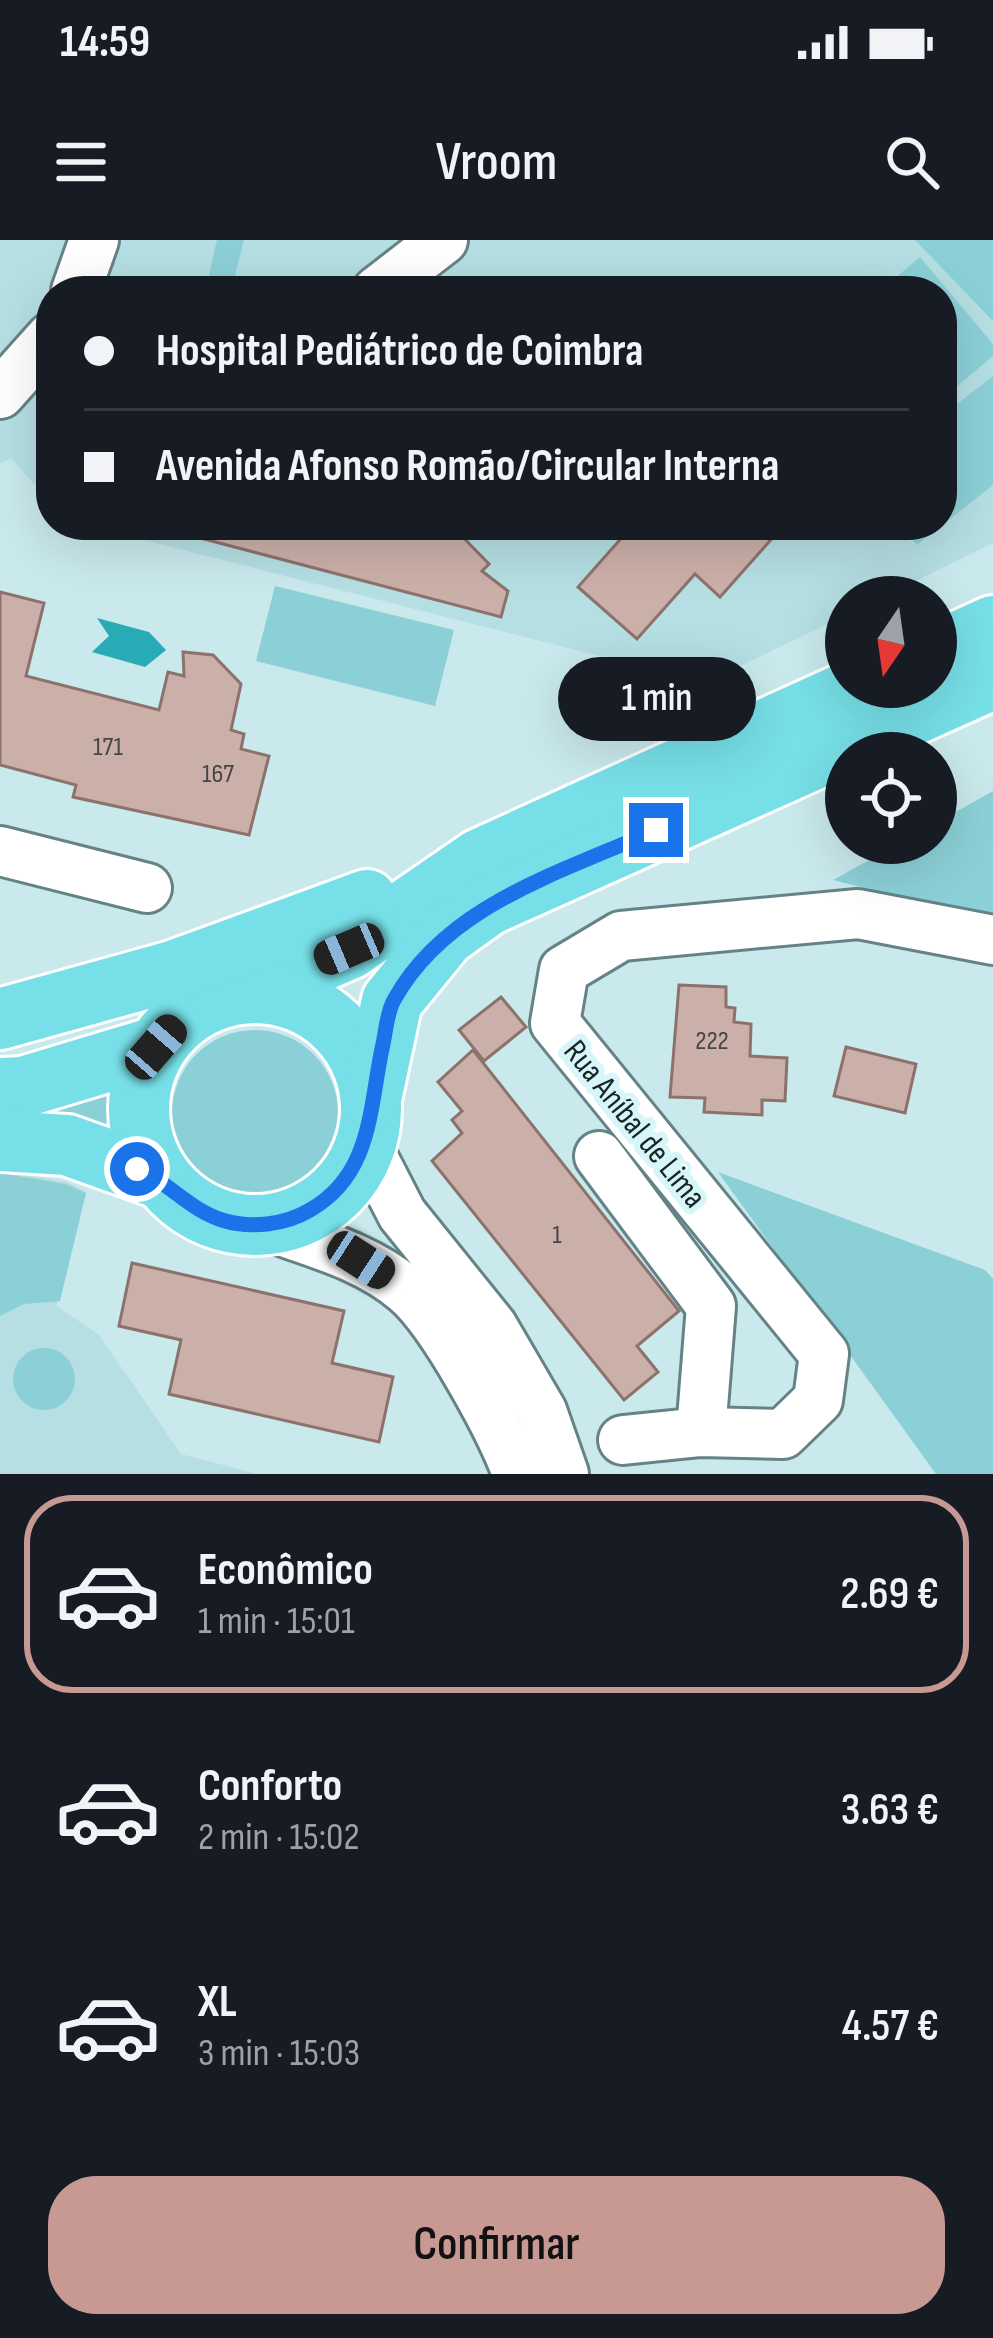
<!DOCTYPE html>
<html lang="pt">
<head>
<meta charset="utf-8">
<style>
  :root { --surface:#171b24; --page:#20242c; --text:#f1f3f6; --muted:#9ea1a6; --line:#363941; --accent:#c89992 }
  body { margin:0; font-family:"Sofia Sans Condensed",sans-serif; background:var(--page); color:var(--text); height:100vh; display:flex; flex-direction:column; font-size:45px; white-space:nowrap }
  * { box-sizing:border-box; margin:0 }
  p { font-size:39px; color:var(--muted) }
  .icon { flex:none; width:66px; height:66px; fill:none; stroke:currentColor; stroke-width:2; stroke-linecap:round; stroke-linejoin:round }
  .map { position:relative; height:1234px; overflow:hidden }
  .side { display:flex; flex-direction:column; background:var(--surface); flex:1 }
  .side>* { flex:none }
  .guide { position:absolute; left:36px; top:36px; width:921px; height:264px; border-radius:48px; box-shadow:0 12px 48px #0002; display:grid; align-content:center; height:264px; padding:0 48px; background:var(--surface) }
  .needle { width:78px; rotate:193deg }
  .controls { position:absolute; left:825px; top:336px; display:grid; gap:24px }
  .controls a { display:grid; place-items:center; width:132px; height:132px; border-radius:50%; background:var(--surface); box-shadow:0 12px 48px #0002; font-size:60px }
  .end { position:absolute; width:54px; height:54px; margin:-27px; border:15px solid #1a73e8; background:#fff; box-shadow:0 0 0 6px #fff }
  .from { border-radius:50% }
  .bubble { position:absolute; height:84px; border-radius:42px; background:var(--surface); box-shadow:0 12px 48px #0002; font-size:39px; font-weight:600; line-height:84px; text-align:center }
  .car { position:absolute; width:36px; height:72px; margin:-36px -18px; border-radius:15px; box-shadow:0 0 9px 3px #0007; background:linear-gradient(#222 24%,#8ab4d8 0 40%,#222 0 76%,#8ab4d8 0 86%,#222 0) }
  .guide b { display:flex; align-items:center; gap:42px; height:114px; font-size:45px }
  .guide b+b { border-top:3px solid var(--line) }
  .guide i { width:30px; height:30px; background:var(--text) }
  ul { padding:21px 0 0; list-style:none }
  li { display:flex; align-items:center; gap:36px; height:198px; margin:0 24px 18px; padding:0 24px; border:6px solid transparent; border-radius:48px }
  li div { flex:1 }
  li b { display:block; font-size:45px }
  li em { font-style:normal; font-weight:600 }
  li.selected { border-color:var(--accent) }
  li>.icon { width:108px; height:108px; stroke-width:1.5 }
  .button { display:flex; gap:24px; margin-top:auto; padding:24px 48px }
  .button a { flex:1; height:138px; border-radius:48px; background:var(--accent); color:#111; font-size:48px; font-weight:600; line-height:138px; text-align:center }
  .status { display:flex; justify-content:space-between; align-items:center; height:84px; padding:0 60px; background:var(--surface); direction:ltr }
  .status svg { height:33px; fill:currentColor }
  header { display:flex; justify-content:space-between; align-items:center; height:156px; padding:0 48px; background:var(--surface); font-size:54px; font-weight:600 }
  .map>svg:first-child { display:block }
</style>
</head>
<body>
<div class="status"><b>14:59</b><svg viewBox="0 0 49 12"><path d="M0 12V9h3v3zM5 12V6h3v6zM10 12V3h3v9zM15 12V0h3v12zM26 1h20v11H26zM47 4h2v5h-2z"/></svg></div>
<header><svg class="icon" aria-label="menu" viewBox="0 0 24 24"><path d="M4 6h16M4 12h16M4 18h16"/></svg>Vroom<svg class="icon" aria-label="search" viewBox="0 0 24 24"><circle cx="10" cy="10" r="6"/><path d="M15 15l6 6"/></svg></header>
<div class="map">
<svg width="993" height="1234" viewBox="0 0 993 1234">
  <rect width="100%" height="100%" fill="#c9e9ec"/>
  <g fill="#b5dfe3">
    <path d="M 0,0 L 993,0 L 993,303 L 883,357 L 846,357 L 846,375 L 705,443 L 85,285 L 942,285 L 942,51 L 51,51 L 51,264 L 11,218 L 0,224 Z"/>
    <path d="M 0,931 L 67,942 L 84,951 L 57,1066 L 99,1095 L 181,1214 L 257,1234 L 0,1234 Z"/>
  </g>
  <g fill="#8cd0d7">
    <path d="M 217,0 L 244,0 L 232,47 L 206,48 Z"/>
    <path d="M 915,0 L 993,0 L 993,81 Z"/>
    <path d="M 920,17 L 993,104 L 993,116 L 942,159 L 942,51 L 880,51 Z"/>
    <path d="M 993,136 L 993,245 L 917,305 L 901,285 L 942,285 L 942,176 Z"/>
    <path d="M 275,346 L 454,390 L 435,466 L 256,421 Z"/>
    <path d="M 993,551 L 993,680 L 833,640 L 900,603 L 936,603 L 936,583 Z"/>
    <circle cx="255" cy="873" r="83"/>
    <path d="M 115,840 L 115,896 L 13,864 Z"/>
    <path d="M 718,932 L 985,1030 L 993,1039 L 993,1234 L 936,1234 Z"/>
    <path d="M 0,933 L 66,944 L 86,953 L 60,1061 L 24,1064 L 0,1076 Z"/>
    <circle cx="44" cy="1139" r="31"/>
  </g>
  <path fill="#29abb6" d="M 97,378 L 149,392 L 166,410 L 145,427 L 92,412 L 109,396 Z"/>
  <g fill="#cbafa9" stroke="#8c726c" stroke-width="3">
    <path d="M 190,285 L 451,285 L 489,324 L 482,331 L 508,351 L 501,377 L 189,295 Z"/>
    <path d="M 633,285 L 784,285 L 720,357 L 695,334 L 637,399 L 578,347 Z"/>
    <path d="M 0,352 L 44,363 L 26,436 L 159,470 L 168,432 L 184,436 L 183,412 L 213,415 L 241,444 L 231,490 L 244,494 L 241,509 L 269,516 L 249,595 L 73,557 L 76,545 L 0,525 Z"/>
    <path d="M 679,745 L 726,747 L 726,767 L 735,768 L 734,782 L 751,784 L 750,816 L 787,818 L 785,861 L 762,860 L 762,875 L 704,872 L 705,858 L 670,857 Z"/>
    <path d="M 501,757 L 526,787 L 484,821 L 459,790 Z"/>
    <path d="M 846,807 L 916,824 L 905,873 L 834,856 Z"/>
    <path d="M 473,810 L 679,1071 L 637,1106 L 658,1132 L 624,1160 L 432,921 L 462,893 L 452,880 L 462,871 L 438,842 Z"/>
    <path d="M 132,1023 L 344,1071 L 332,1123 L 393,1137 L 379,1202 L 169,1154 L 181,1100 L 119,1086 Z"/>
  </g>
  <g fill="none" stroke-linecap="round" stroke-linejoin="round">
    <g stroke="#658386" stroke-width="54">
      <g id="minor">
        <path d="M 76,51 L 94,0"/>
        <path d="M 377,51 L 443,0"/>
        <path d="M 0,154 L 51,97"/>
        <path d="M 0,611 L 147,648"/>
        <path d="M 366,904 L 402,974 L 493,1087 L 542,1171 L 564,1234"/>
        <path d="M 599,916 L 711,1066 L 701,1192"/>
        <path d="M 264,985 C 313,1003 367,1016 407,1051 C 442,1081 501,1189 517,1234"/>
        <path d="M 623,1200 L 701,1192 L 783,1194 L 818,1160 L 824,1114 L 555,783 L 564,730 L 621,696 L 858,674 L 993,700"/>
      </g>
    </g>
    <g stroke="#fff" stroke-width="66">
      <g id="major">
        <path d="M 936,412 L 993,386"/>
        <path d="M 247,753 L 349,709 L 480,619 L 859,447"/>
        <circle cx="255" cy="869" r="116"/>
        <path d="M 0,779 L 173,731 L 367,660"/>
        <path d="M 0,848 L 23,847 L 156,807"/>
        <path d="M 371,859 L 392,761 L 445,696 L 488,665 L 993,439"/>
        <path d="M 0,901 L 67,905 L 162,939"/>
      </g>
    </g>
    <use href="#minor" stroke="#fff" stroke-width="48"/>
    <use href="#major" stroke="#77dfe7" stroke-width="60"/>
  </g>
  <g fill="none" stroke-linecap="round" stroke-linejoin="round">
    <path stroke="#1a73e8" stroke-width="15" d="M 137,929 C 169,942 188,969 222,980 C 250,989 285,985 310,970 C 373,934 369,867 383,804 C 386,790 387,772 394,760 C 447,664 563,632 656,590"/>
  </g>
  <g text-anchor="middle" stroke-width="12" stroke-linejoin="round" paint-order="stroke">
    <g font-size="27" fill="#454746">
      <text x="108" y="515">171</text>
      <text x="218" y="542">167</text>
      <text x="712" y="809">222</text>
      <text x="557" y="1003">1</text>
    </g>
    <g font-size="33" fill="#182425" stroke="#d6f6fa">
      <text transform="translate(636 883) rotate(51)" y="12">Rua Aníbal de Lima</text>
    </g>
  </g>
</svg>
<div class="controls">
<a><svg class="needle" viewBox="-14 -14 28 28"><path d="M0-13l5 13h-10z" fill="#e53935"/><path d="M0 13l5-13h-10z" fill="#9ea1a6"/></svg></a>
<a><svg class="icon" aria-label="locate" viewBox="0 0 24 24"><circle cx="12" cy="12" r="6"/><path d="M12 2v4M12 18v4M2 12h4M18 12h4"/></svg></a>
</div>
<i class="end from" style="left:137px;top:929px"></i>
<i class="end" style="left:656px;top:590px"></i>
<div class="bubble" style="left:558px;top:417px;width:198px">1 min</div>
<i class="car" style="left:349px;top:709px;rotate:247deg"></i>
<i class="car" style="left:156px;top:807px;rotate:41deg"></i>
<i class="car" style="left:361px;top:1020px;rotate:123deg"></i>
<div class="guide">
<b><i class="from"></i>Hospital Pediátrico de Coimbra</b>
<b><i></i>Avenida Afonso Romão/Circular Interna</b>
</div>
</div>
<section class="side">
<ul>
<li class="selected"><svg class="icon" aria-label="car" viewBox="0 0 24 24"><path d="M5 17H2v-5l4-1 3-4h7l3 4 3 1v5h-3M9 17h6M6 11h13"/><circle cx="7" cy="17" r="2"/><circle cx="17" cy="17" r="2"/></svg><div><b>Econômico</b><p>1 min · 15:01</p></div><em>2.69 €</em></li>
<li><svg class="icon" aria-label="car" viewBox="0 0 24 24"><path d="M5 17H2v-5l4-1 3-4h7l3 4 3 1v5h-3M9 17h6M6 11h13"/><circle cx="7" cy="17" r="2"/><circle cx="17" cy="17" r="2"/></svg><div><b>Conforto</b><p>2 min · 15:02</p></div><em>3.63 €</em></li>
<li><svg class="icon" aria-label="car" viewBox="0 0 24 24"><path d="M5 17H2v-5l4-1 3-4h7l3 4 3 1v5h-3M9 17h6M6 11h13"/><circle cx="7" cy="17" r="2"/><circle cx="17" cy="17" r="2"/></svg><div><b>XL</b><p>3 min · 15:03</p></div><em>4.57 €</em></li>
</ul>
<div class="button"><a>Confirmar</a></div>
</section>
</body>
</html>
